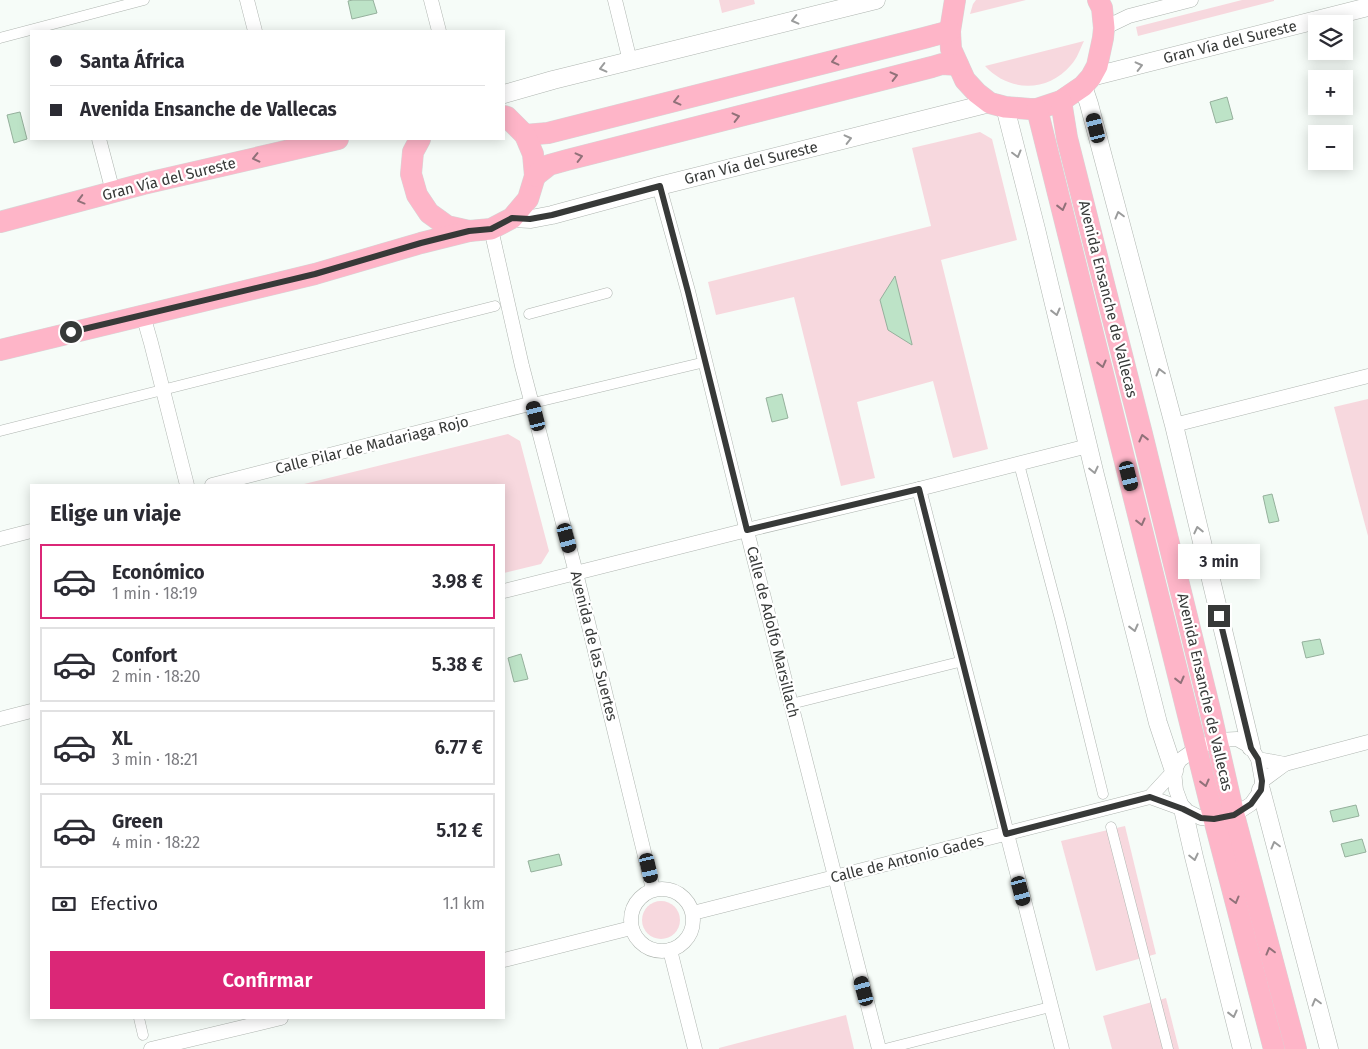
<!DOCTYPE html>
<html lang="es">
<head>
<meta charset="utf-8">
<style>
  :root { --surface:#fff; --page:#f2f2f3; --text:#2b2b33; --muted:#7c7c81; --line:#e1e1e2; --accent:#db2777 }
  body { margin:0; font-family:"Fira Sans",sans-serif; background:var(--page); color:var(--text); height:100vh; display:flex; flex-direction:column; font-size:19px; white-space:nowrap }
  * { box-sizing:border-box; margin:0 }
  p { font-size:16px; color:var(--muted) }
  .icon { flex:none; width:28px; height:28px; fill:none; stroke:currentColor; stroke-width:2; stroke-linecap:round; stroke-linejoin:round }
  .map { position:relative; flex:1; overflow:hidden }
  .side { position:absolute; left:30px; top:484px; width:475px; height:535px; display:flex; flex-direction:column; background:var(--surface); border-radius:0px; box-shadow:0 2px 12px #0003 }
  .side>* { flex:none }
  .guide { position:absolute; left:30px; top:30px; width:475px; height:110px; border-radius:0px; box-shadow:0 2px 12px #0003; display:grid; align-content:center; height:110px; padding:0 20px; background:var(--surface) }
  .buttons { position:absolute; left:1308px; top:15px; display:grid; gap:10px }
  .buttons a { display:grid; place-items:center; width:45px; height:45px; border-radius:0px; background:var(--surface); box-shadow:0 2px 12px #0003; font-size:25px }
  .end { position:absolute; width:22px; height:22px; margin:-11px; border:6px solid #373938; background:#fff; box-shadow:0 0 0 2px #fff }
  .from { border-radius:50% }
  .bubble { position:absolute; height:35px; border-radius:0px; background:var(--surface); box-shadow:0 2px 12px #0003; font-size:16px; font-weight:600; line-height:35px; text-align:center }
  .car { position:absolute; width:15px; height:30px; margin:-15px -8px; border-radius:6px; box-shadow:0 0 4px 1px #0007; background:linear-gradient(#222 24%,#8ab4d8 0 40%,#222 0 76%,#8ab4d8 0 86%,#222 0) }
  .guide b { display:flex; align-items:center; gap:18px; height:48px; font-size:19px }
  .guide b+b { border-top:1px solid var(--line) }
  .guide i { width:12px; height:12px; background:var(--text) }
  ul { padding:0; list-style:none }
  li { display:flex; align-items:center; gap:15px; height:75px; margin:0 10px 8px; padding:0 10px; border:2px solid var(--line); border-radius:0px }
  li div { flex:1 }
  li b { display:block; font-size:19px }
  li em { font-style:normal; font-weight:600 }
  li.selected { border-color:var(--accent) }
  li>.icon { width:45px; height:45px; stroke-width:1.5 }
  h2 { padding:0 20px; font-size:22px; line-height:60px }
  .pay { display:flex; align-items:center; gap:12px; height:55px; padding:0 20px; font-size:19px }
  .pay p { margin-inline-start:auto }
  .cta { display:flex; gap:10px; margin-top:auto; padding:10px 20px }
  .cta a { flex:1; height:58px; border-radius:0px; background:var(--accent); color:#fff; font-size:20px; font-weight:600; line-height:58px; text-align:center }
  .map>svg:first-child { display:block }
</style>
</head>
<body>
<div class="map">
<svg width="1368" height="1049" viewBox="0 0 1368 1049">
  <rect width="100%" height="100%" fill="#f6fcf8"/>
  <g fill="#f7d8de">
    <path d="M 719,0 L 754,0 L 755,4 L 722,13 Z"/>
    <path d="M 976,0 L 1026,0 L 970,14 L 973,4 Z"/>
    <path d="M 1242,0 L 1274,0 L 1274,1 L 1138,36 L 1136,27 Z"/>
    <path d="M 1084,41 C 1080,49 1077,59 1071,65 C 1047,93 1009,92 985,66 Z"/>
    <path d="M 980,132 L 992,139 L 1017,240 L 941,260 L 988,449 L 953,458 L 933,381 L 857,402 L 875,478 L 841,486 L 794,297 L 716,315 L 708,282 L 931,226 L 912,148 Z"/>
    <path d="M 1368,399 L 1368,536 L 1334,407 Z"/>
    <path d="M 508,434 L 520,441 L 549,551 L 541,564 L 504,573 L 504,485 L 300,485 Z"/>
    <path d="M 1125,826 L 1156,954 L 1096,971 L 1061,841 Z"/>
    <circle cx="661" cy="920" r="19"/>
    <path d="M 1166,998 L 1179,1049 L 1112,1049 L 1103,1016 Z"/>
    <path d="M 846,1015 L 854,1049 L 719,1049 L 719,1048 Z"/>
  </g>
  <g fill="#bde3c7" stroke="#95b09c">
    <path d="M 353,0 L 373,0 L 377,13 L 352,19 L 348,1 Z"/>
    <path d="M 1227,97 L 1233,119 L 1216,123 L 1210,102 Z"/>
    <path d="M 20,112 L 27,139 L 14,143 L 7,115 Z"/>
    <path d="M 895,276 L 912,344 L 912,345 L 888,330 L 880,300 Z"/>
    <path d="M 782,394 L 788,418 L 772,422 L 766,398 Z"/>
    <path d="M 1272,494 L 1279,521 L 1269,523 L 1263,496 Z"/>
    <path d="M 1320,639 L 1324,654 L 1306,658 L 1302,642 Z"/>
    <path d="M 521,654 L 528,679 L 514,682 L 508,658 Z"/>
    <path d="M 1356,805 L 1359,816 L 1333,822 L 1330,811 Z"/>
    <path d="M 1362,839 L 1366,852 L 1345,857 L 1341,844 Z"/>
    <path d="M 559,854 L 562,865 L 531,872 L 528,861 Z"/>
  </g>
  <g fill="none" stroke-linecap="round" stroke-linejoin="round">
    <g stroke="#afb5b0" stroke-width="11">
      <g id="pedestrian">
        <path d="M 0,38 L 144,0"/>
        <path d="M 529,314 L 607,293"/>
        <path d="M 533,403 L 705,362"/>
        <path d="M 0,431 L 495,306"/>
        <path d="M 1019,464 L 1060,619 L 1103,794"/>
        <path d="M 791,704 L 963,661"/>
        <path d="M 1111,827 L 1168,1049"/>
        <path d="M 139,1018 L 143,1035"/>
        <path d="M 885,1049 L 1050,1007"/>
      </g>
    </g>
    <g stroke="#afb5b0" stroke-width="15">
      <g id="minor">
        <path d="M 247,0 L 255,31"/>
        <path d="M 431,0 L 439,31"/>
        <path d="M 615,0 L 630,61"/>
        <path d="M 1104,28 L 1129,16 L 1191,0"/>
        <path d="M 99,139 L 113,192"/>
        <path d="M 659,186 L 688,291 L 738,496 L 879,1049"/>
        <path d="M 491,229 L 522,366 L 576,573 L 653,889"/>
        <path d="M 143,315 L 151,343 L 187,485"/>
        <path d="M 1174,425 L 1368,376"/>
        <path d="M 212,485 L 533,403"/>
        <path d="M 919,489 L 1062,1049"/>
        <path d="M 0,539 L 31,531"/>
        <path d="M 504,591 L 747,530 L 919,489 L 1088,446"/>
        <path d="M 0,719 L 31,711"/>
        <path d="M 1258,759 L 1285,764 L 1262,781"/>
        <path d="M 1285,764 L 1368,742"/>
        <path d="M 1174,771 L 1176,790 L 1183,809"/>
        <circle cx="662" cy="920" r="31"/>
        <path d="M 693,913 L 1150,797 L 1183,809 L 1201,818 L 1214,819 L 1234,815 L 1251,804 L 1261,790 L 1262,781 L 1258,759 L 1251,747 L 1237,739 L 1217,740 L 1197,748 L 1180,760 L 1174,771 L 1150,797"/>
        <path d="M 670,950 L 695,1049"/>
        <path d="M 504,960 L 631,928"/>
        <path d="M 151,1049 L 281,1018"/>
      </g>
    </g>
    <g stroke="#afb5b0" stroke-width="19">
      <g id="tertiary">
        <path d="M 1091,77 L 1368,7"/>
        <path d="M 1083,86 L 1089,104 L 1174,425 L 1251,747"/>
        <path d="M 504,94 L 553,80 L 876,0"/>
        <path d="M 1005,107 L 1036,229 L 1095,475 L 1158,723 L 1174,771"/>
        <path d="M 512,218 L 531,219 L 552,215 L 659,186 L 990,103"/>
        <path d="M 1261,790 L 1329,1049"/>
        <path d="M 1183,809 L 1194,857 L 1242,1049"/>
      </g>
    </g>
    <g stroke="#d7d7d7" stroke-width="22">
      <g id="primary">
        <path d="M 955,0 L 950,31 L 951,49 L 965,80 L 977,93 L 990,103 L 1005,107 L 1030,109 L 1037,109 L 1061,101 L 1083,86 L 1091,77 L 1097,66 L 1103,38 L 1104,28 L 1102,8 L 1098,0"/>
        <path d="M 1061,101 L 1067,138 L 1142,434 L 1210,710 L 1234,815 L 1296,1049"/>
        <path d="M 1037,109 L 1214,819 L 1274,1049"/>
        <path d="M 525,135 L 548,133 L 924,38 L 950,31"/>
        <path d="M 420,139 L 413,152 L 411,174 L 417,195 L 429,213 L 447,226 L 469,231 L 491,229 L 512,218 L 528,199 L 535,176 L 533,154 L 525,135 L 507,117 L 504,116"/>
        <path d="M 535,176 L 549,165 L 567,160 L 932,67 L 942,64 L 958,65"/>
        <path d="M 0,222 L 143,184 L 338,139"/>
        <path d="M 0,350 L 315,274 L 421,243 L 469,231"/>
      </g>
    </g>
    <use href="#pedestrian" stroke="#fff" stroke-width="10"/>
    <use href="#minor" stroke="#fff" stroke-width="14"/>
    <use href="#tertiary" stroke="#fff" stroke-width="18"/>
    <use href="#primary" stroke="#feb5c8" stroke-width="21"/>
  </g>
  <defs><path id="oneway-chevron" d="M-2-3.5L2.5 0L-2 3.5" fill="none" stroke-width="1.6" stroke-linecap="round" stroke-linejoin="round" transform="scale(1.25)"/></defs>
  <g stroke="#9b9c9c">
    <use href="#oneway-chevron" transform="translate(795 20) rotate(166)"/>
    <use href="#oneway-chevron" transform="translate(1139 66) rotate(-14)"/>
    <use href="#oneway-chevron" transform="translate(603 68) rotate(166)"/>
    <use href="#oneway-chevron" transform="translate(848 139) rotate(-14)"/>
    <use href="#oneway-chevron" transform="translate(1017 154) rotate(75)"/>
    <use href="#oneway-chevron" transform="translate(1119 215) rotate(-105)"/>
    <use href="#oneway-chevron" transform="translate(1056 312) rotate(76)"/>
    <use href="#oneway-chevron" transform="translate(1160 372) rotate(-105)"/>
    <use href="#oneway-chevron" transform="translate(1094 470) rotate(77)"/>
    <use href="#oneway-chevron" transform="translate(1198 530) rotate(-103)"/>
    <use href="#oneway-chevron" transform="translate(1134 628) rotate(76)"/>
    <use href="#oneway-chevron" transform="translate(1275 845) rotate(-105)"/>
    <use href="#oneway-chevron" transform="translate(1194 857) rotate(77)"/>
    <use href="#oneway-chevron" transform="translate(1316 1002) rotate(-105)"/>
    <use href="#oneway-chevron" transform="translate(1233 1014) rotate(76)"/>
  </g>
  <g stroke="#917179">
    <use href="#oneway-chevron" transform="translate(835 61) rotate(166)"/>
    <use href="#oneway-chevron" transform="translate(894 76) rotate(-14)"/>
    <use href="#oneway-chevron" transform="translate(677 101) rotate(166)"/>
    <use href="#oneway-chevron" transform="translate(736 117) rotate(-14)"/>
    <use href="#oneway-chevron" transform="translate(579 157) rotate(-14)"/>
    <use href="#oneway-chevron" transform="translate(256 158) rotate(167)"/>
    <use href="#oneway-chevron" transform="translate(81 200) rotate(165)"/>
    <use href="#oneway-chevron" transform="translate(1062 207) rotate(76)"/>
    <use href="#oneway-chevron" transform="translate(1102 364) rotate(76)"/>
    <use href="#oneway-chevron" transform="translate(1143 438) rotate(-104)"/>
    <use href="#oneway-chevron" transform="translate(1141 522) rotate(76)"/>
    <use href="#oneway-chevron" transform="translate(1180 680) rotate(76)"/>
    <use href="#oneway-chevron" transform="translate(1205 783) rotate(76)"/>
    <use href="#oneway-chevron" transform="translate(1235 900) rotate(75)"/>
    <use href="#oneway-chevron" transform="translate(1270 951) rotate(-105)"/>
  </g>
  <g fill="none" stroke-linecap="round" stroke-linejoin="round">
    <path stroke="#373938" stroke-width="6" d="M 71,332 L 315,274 L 421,243 L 469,231 L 491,229 L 512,218 L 530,219 L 552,215 L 660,186 L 688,292 L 747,530 L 919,489 L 1006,834 L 1150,797 L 1183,809 L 1201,818 L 1214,819 L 1234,815 L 1251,804 L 1261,790 L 1262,781 L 1258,759 L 1251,748 L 1219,616"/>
  </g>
  <g text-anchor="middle" stroke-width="4.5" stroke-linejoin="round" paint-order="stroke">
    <g font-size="15" fill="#373938" stroke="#fff">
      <text transform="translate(1230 42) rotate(-14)" y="5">Gran Vía del Sureste</text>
      <text transform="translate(751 163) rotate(-14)" y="5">Gran Vía del Sureste</text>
      <text transform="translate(169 179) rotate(-14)" y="5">Gran Vía del Sureste</text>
      <text transform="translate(1108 299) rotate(76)" y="5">Avenida Ensanche de Vallecas</text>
      <text transform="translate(372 445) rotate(-14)" y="5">Calle Pilar de Madariaga Rojo</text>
      <text transform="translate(773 632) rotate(76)" y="5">Calle de Adolfo Marsillach</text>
      <text transform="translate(594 646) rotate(76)" y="5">Avenida de las Suertes</text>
      <text transform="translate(1205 692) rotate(77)" y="5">Avenida Ensanche de Vallecas</text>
      <text transform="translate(907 859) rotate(-14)" y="5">Calle de Antonio Gades</text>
    </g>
  </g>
</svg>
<div class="buttons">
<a><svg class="icon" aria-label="layers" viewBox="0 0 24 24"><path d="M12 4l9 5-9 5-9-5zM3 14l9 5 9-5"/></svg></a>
<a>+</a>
<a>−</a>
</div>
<i class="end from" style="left:71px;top:332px"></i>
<i class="end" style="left:1219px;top:616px"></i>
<div class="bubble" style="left:1178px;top:544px;width:82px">3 min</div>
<i class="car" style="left:1096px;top:128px;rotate:346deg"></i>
<i class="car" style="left:536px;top:416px;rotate:346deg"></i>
<i class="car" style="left:1129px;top:476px;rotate:166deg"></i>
<i class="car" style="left:567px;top:538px;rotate:165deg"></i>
<i class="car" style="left:649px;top:868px;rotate:167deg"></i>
<i class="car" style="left:1021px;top:891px;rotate:165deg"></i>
<i class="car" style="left:864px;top:991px;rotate:345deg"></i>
<div class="guide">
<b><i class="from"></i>Santa África</b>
<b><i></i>Avenida Ensanche de Vallecas</b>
</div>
<section class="side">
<h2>Elige un viaje</h2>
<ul>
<li class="selected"><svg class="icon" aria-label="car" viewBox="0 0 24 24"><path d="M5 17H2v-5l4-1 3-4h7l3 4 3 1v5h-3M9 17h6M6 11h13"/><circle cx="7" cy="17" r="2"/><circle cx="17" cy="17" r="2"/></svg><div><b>Económico</b><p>1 min · 18:19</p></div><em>3.98 €</em></li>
<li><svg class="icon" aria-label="car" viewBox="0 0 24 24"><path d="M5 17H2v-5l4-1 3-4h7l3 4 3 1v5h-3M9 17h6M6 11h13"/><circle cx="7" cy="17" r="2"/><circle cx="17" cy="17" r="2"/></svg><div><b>Confort</b><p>2 min · 18:20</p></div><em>5.38 €</em></li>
<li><svg class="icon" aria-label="car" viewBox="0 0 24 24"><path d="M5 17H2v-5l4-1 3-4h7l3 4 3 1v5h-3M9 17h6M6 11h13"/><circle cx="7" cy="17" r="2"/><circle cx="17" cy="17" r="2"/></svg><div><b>XL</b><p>3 min · 18:21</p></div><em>6.77 €</em></li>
<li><svg class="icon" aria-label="car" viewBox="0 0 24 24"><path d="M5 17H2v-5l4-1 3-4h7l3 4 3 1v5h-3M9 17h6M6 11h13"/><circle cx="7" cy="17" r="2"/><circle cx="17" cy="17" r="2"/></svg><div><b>Green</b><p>4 min · 18:22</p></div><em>5.12 €</em></li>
</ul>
<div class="pay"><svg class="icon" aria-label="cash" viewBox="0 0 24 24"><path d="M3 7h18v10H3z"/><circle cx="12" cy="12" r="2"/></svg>Efectivo<p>1.1 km</p></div>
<div class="cta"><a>Confirmar</a></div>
</section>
</div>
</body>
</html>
